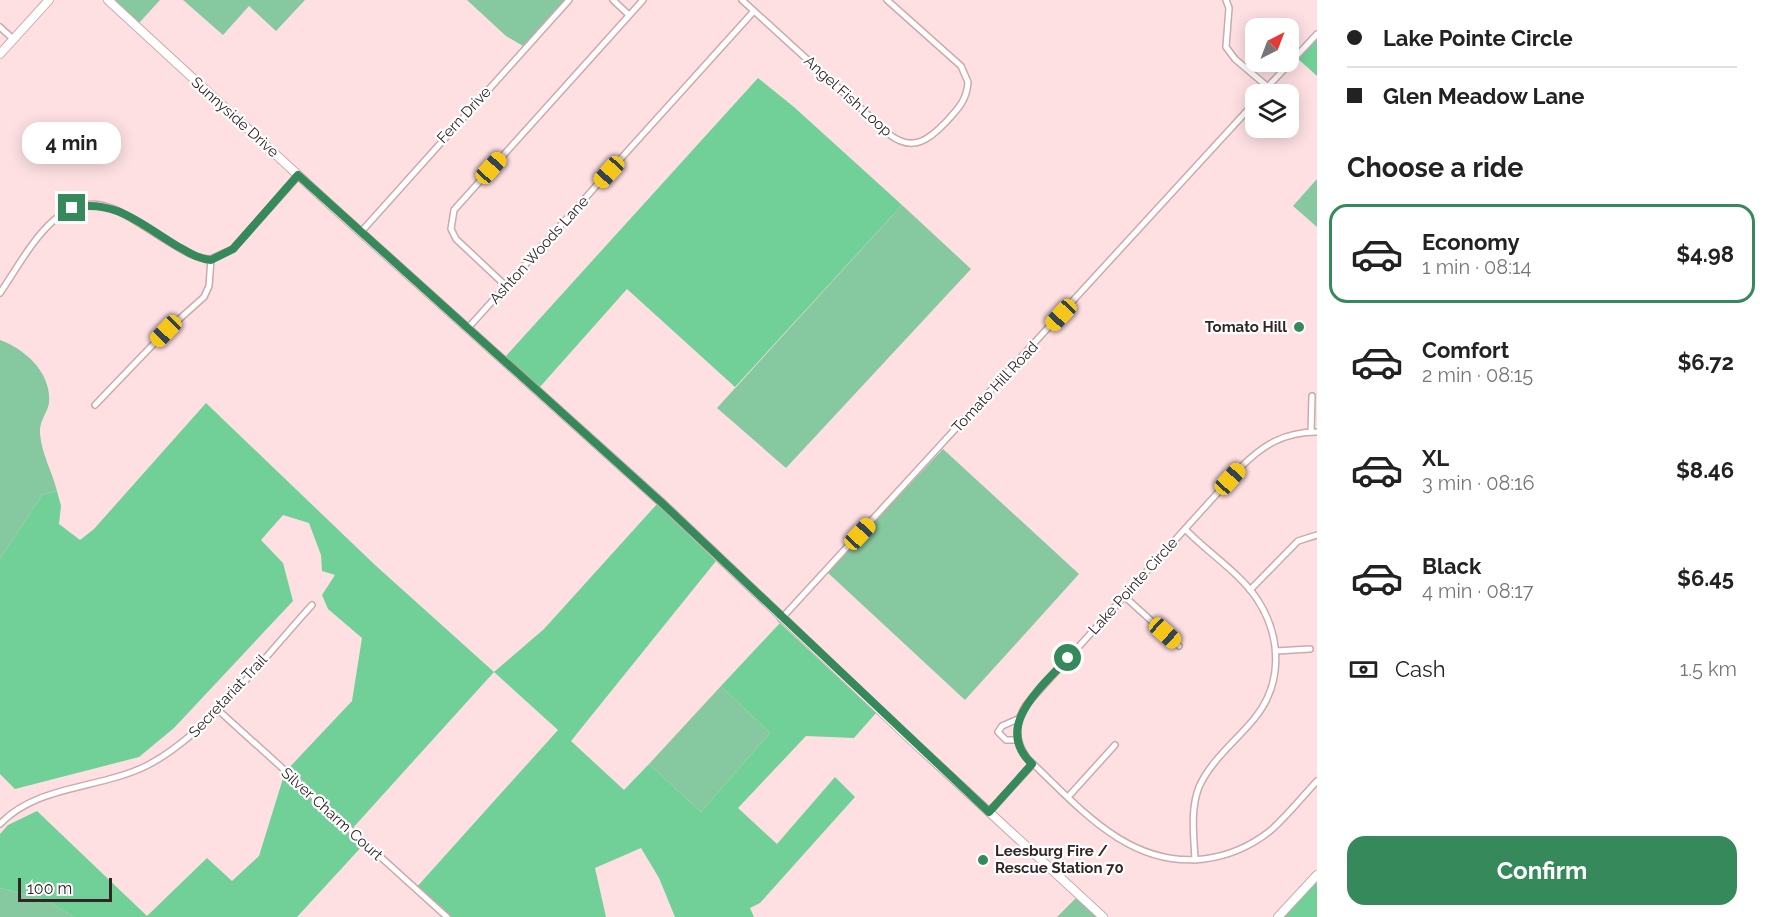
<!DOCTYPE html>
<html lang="en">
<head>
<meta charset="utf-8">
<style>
  :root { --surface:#fff; --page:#f6f6f6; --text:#222; --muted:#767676; --line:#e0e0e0; --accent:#36895b }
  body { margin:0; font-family:Raleway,sans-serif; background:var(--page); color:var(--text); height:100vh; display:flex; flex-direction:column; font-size:22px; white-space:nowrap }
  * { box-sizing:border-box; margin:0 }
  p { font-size:20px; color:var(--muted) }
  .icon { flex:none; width:33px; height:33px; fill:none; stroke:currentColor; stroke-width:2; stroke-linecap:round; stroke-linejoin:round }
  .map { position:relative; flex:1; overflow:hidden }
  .details { display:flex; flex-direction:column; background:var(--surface); width:450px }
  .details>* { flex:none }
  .hud { display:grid; align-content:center; height:132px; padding:0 30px; background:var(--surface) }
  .needle { width:39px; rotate:42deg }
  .buttons { position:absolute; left:1245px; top:18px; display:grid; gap:12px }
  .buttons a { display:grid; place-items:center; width:54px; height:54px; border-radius:12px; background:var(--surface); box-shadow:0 3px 15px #0003; font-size:30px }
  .scale { position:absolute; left:18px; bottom:15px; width:94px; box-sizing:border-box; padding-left:6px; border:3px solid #322526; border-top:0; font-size:16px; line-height:21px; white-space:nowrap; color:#322526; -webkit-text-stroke:4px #fff; paint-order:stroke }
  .end { position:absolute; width:27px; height:27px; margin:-14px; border:8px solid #36895b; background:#fff; box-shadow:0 0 0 3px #fff }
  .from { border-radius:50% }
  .bubble { position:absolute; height:42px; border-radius:18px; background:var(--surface); box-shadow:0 3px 15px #0003; font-size:20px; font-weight:700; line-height:42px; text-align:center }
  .car { position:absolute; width:18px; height:36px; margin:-18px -9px; border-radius:8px; box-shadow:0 0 4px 2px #0007; background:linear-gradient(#f5c518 24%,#345 0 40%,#f5c518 0 76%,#345 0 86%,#f5c518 0) }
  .hud b { display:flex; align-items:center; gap:21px; height:57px; font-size:22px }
  .hud b+b { border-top:2px solid var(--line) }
  .hud i { width:15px; height:15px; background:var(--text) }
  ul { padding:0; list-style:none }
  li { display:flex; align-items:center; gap:18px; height:99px; margin:0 12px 9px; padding:0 18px; border:3px solid transparent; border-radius:18px }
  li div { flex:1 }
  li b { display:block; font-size:22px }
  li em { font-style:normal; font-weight:700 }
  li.on { border-color:var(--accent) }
  li>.icon { width:54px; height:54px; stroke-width:1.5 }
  h2 { padding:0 30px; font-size:27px; line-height:72px }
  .pay { display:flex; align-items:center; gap:15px; height:66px; padding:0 30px; font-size:22px }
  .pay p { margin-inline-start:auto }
  .primary-button { display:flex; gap:12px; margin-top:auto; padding:12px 30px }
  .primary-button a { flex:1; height:69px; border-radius:18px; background:var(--accent); color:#fff; font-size:24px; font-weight:700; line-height:69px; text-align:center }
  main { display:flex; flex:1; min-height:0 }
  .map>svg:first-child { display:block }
</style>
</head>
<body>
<main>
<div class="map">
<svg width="1317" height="917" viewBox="0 0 1317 917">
  <rect width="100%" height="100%" fill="#fee0e3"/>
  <g fill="#86c89f">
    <path d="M 114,0 L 160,0 L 139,23 Z"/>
    <path d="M 183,0 L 305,0 L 276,31 L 249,6 L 223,35 Z"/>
    <path d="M 467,0 L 567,0 L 525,47 L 506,36 Z"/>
    <path d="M 1317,179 L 1317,227 L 1293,206 Z"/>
    <path d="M 902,205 L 971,269 L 786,468 L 717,408 Z"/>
    <path d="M 0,340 C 25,349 52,373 49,403 C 47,414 39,421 40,434 C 42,455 52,471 57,491 L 42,495 L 0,559 Z"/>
    <path d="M 943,449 L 1079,574 L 965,700 L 827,572 Z"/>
    <path d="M 721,686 L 770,733 L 701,812 L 649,764 Z"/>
    <path d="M 0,888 L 46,900 L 74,917 L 0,917 Z"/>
    <path d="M 1076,898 L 1097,917 L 1057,917 Z"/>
  </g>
  <g fill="#71d097">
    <path d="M 1317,35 L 1317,76 L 1296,57 Z"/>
    <path d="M 758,78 L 794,107 L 902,205 L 735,387 L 627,289 L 539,388 L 505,357 Z"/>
    <path d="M 206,403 L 375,565 L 494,672 L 544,629 L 657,504 L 716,561 L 571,741 L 624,790 L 649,764 L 701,812 L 770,733 L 721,686 L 780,623 L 876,713 L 854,738 L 806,736 L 738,808 L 777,844 L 835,777 L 855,797 L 760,903 L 750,908 L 754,917 L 675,917 L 659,878 L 641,848 L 595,868 L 606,917 L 446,917 L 415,889 L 558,730 L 494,672 L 351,830 L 365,843 L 297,917 L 74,917 L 46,900 L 0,888 L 0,834 L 8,825 L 37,811 L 147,916 L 207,858 L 232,881 L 259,856 L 285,772 L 352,701 L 362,638 L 328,609 L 322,595 L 335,575 L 322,571 L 321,555 L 309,523 L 283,515 L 261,540 L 283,563 L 293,601 L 174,728 L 139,757 L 15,789 L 0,774 L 0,559 L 42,495 L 57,491 L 61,506 L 59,524 L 80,540 L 94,529 Z"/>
    <path d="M 1317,879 L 1317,917 L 1283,917 Z"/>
  </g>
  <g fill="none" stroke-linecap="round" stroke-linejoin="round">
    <g stroke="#cca9ac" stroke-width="8">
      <g id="street">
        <path d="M 613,0 L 629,15"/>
        <path d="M 742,0 L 890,135 C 913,152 929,140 946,122 C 958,109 967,100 968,82 L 961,66 L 887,0"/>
        <path d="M 1226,0 L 1229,8 L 1226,47 L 1235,59 L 1268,87"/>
        <path d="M 0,27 L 13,39"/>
        <path d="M 1261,94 L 1317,34"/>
        <path d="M 361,232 L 569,0"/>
        <path d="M 506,286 L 456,239 L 451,229 L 454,210 L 643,0"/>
        <path d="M 0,293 C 26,256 58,185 114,209 C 130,216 146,228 161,237 C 177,246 192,259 211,259 L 233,249 L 299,175"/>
        <path d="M 468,328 L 754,11"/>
        <path d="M 95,405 L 166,331 L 204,297 L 209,286 L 211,259"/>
        <path d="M 1311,432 L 1312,396"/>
        <path d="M 1317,432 C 1284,432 1263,445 1241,467 L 1026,705 C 1014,723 1015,742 1028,759 C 1078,806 1128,868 1204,859 C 1228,856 1251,846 1270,831 C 1287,816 1302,797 1317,781"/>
        <path d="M 1185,529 C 1208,553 1239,572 1257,599 C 1282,637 1283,684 1254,719 C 1236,741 1211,760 1199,787 C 1190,810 1194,836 1195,860"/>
        <path d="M 1250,590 L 1298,541 L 1317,535"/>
        <path d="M 1124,596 L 1179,646"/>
        <path d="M 781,619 L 1256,101"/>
        <path d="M 1276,651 L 1310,649"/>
        <path d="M 217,709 L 447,917"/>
        <path d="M 1018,740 L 1006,740 L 998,732 L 1002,726 L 1018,719"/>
        <path d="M 1068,797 L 1115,745"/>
        <path d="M 989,812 L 1033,764"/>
        <path d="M 0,824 C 37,785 99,789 146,766 C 206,736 266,655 312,605"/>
      </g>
    </g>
    <g stroke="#cca9ac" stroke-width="10">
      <g id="secondary">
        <path d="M 108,0 L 336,210 L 662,503 L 911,740 L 1103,917"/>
        <path d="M 0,54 L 49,0"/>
        <path d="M 1278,917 L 1317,875"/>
      </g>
    </g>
    <use href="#street" stroke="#fff" stroke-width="5"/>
    <use href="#secondary" stroke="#fff" stroke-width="8"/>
  </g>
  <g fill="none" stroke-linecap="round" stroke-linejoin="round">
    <path stroke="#36895b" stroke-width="8" d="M 72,208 C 114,198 142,225 177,246 C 188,252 198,259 211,260 L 233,249 L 298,175 L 662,503 L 989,812 L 1032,764 C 992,726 1043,686 1068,658"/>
  </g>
  <g fill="#36895b" stroke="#fff" stroke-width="2">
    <circle cx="1299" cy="327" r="6"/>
    <circle cx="983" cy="860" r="6"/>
  </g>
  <g text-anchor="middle" stroke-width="4.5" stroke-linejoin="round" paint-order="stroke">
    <g font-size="15" fill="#322526" stroke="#fff">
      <text transform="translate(848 96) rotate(42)" y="5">Angel Fish Loop</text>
      <text transform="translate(464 115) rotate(-47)" y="5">Fern Drive</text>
      <text transform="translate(235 117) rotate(42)" y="5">Sunnyside Drive</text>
      <text transform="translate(539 250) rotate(-48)" y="5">Ashton Woods Lane</text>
      <text transform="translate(995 387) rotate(-47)" y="5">Tomato Hill Road</text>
      <text transform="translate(1133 586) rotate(-48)" y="5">Lake Pointe Circle</text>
      <text transform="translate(228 696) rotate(-47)" y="5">Secretariat Trail</text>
      <text transform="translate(332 814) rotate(42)" y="5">Silver Charm Court</text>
    </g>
    <g font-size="15" font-weight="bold" fill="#322526" stroke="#fff" text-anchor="end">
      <text x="1287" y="332">Tomato Hill</text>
      <text x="995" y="856" text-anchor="start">Leesburg Fire /<tspan x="995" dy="17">Rescue Station 70</tspan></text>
    </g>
  </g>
</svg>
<div class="buttons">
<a><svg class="needle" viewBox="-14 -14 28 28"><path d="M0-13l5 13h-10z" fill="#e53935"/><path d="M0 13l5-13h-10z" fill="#767676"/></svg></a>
<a><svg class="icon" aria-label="layers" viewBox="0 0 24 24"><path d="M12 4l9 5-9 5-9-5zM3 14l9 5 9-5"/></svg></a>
</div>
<div class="scale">100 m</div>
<i class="end from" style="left:1068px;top:658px"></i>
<i class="end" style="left:72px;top:208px"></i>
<div class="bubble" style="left:22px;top:122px;width:99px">4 min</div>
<i class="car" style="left:491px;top:168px;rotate:42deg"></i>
<i class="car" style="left:609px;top:172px;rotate:222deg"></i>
<i class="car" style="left:1061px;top:315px;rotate:223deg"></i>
<i class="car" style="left:166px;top:331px;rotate:224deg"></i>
<i class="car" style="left:1230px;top:479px;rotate:42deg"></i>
<i class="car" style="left:860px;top:534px;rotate:43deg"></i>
<i class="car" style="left:1165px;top:633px;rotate:132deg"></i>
</div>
<section class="details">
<div class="hud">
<b><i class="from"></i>Lake Pointe Circle</b>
<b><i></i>Glen Meadow Lane</b>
</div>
<h2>Choose a ride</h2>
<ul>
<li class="on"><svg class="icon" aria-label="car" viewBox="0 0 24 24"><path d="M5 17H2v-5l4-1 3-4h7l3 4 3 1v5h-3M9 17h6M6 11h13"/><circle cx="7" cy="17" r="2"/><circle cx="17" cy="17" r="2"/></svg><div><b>Economy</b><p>1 min · 08:14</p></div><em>$4.98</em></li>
<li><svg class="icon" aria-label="car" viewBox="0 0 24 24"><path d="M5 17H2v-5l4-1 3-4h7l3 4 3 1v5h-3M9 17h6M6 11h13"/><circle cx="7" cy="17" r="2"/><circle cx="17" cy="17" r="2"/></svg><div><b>Comfort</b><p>2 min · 08:15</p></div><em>$6.72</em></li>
<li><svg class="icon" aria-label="car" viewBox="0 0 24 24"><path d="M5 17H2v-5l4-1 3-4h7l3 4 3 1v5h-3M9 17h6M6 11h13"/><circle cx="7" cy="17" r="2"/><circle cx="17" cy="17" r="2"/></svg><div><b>XL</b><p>3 min · 08:16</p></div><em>$8.46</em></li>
<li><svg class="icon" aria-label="car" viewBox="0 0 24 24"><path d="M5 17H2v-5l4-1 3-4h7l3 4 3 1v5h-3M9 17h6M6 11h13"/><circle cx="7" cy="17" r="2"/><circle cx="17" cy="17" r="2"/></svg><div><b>Black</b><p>4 min · 08:17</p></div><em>$6.45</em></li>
</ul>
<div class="pay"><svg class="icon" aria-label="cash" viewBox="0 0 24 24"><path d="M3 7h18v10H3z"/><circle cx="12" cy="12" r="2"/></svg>Cash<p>1.5 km</p></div>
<div class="primary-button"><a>Confirm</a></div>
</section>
</main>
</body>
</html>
